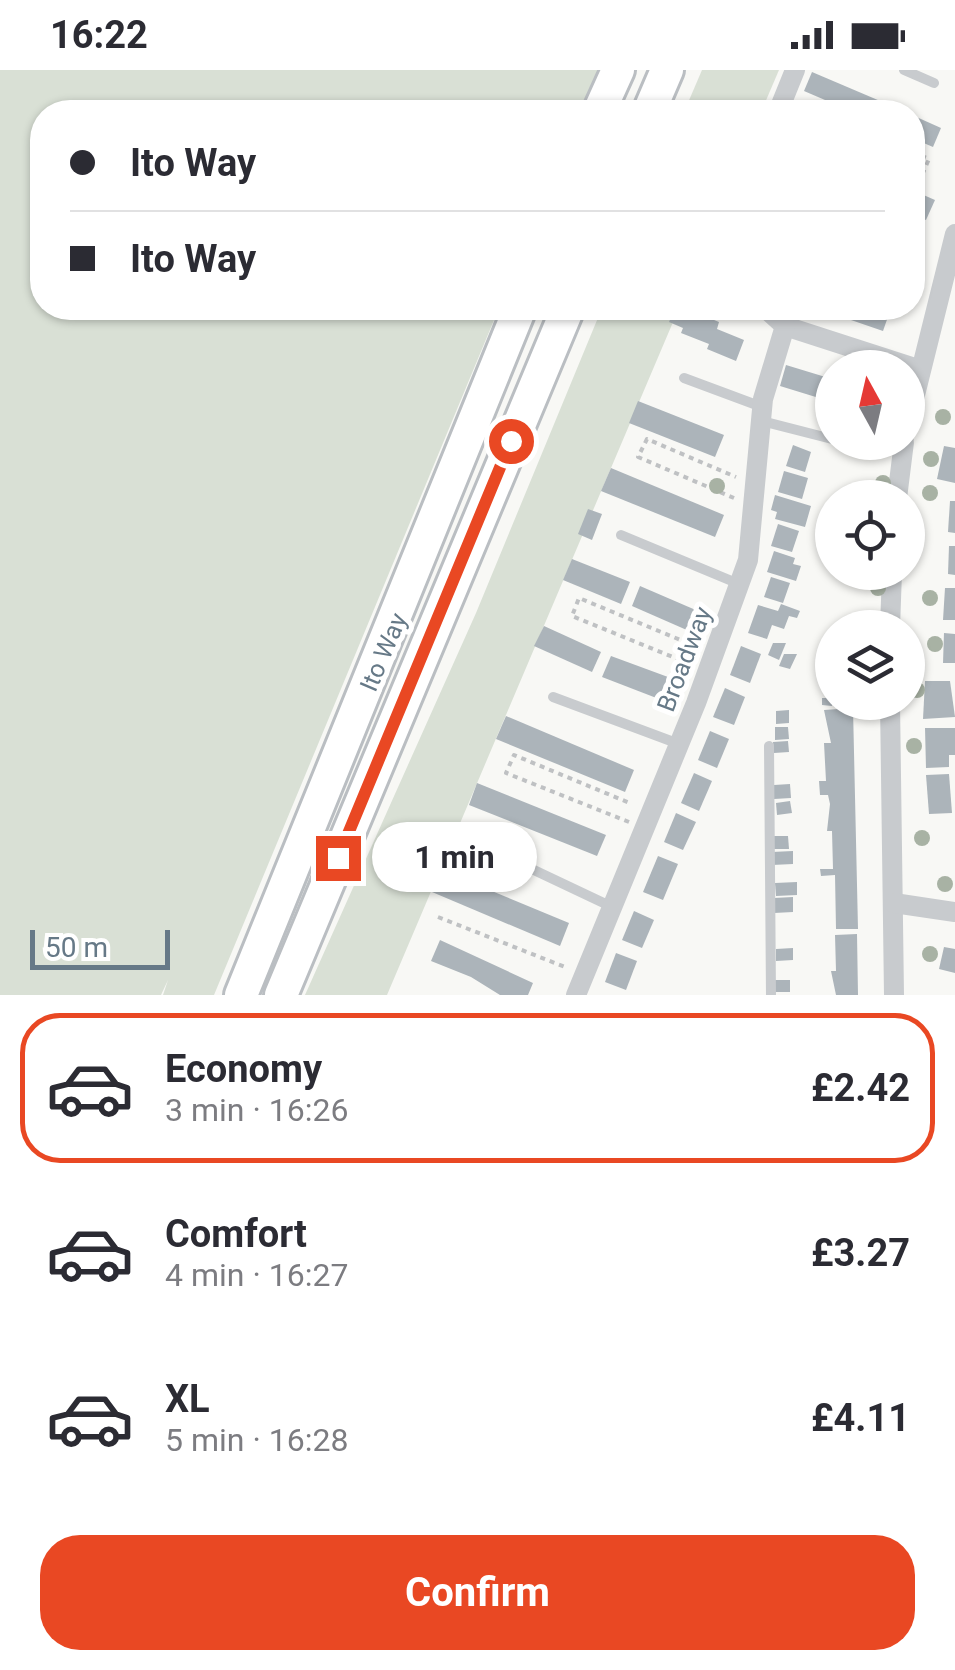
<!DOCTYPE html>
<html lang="en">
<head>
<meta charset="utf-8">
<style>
  :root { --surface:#fff; --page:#f2f2f3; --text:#2b2b33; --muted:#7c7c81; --line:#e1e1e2; --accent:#e94823 }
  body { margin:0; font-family:Roboto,sans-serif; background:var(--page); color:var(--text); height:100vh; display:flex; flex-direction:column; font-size:38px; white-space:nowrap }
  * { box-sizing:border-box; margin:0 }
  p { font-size:32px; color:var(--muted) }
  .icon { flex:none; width:55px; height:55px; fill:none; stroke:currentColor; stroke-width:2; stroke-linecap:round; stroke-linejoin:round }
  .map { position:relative; height:925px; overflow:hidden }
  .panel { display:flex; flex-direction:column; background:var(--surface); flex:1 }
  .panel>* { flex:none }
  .guide { position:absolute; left:30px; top:30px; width:895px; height:220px; border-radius:40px; box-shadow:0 2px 8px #0004; display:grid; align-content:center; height:220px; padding:0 40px; background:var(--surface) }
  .needle { width:65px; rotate:352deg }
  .fabs { position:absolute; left:815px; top:280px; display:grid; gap:20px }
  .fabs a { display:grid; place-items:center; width:110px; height:110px; border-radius:50%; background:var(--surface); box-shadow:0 2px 8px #0004; font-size:50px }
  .scale { position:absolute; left:30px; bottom:25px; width:140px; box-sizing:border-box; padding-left:10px; border:5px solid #667987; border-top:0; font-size:28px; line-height:35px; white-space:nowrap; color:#667987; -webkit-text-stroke:8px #fff; paint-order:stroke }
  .end { position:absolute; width:45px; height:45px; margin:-22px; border:12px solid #e94823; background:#fff; box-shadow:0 0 0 5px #fff }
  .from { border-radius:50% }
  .bubble { position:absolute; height:70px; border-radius:35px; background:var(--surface); box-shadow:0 2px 8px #0004; font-size:32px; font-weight:700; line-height:70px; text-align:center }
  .guide b { display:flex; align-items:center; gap:35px; height:95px; font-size:38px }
  .guide b+b { border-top:2px solid var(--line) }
  .guide i { width:25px; height:25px; background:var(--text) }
  ul { padding:18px 0 0; list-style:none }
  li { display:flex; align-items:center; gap:30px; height:150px; margin:0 20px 15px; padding:0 20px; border:5px solid transparent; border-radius:40px }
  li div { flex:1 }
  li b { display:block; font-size:38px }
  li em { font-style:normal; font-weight:700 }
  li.active { border-color:var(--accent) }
  li>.icon { width:90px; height:90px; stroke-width:1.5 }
  .action { display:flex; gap:20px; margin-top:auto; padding:20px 40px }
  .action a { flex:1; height:115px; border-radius:40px; background:var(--accent); color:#fff; font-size:40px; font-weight:700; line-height:115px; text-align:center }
  .status { display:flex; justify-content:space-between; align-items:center; height:70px; padding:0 50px; background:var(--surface); direction:ltr }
  .status svg { height:28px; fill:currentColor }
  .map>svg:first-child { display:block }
</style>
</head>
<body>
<div class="status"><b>16:22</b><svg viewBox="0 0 49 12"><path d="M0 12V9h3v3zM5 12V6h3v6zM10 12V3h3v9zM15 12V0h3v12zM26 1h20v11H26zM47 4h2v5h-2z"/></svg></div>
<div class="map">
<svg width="955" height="925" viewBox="0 0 955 925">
  <rect width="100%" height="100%" fill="#f8f8f5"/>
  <g fill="#d9e0d5">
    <path d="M 0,0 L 605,0 L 585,42 L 42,42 L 42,238 L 499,238 L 214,925 L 163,925 L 168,910 L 161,925 L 0,925 Z"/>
    <path d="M 702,0 L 779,0 L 761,42 L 684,42 Z"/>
    <path d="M 602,238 L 679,238 L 387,925 L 305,925 L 476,543 Z"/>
  </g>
  <g fill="#acb4ba">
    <path d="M 812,2 L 906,42 L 853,42 L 804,21 Z"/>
    <path d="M 912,45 L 941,58 L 933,77 L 912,68 Z"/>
    <path d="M 912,120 L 935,130 L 926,150 L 912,145 Z"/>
    <path d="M 675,238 L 694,238 L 692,241 L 719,252 L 717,259 L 744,270 L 736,291 L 707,279 L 709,274 L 681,263 L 683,258 L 669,252 Z"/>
    <path d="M 816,238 L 879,238 L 890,241 L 883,261 Z"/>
    <path d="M 786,295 L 832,309 L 832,332 L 780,316 Z"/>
    <path d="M 638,331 L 724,365 L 715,387 L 629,353 Z"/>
    <path d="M 793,375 L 811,382 L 805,402 L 786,396 Z"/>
    <path d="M 944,376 L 955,378 L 955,413 L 937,409 Z"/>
    <path d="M 611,398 L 724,445 L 715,467 L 601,421 Z"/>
    <path d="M 784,401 L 808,408 L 802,429 L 778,422 Z"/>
    <path d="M 775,425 L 811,436 L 805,457 L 775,449 L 777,442 L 771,440 Z"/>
    <path d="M 950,431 L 955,431 L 955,463 L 948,462 Z"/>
    <path d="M 588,439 L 602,444 L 592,470 L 578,464 Z"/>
    <path d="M 778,454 L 799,461 L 792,482 L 771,476 Z"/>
    <path d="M 949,476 L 955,476 L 955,505 L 948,504 Z"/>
    <path d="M 774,481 L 795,488 L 793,494 L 801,496 L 796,511 L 767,502 Z"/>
    <path d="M 572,489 L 630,512 L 621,534 L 563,510 Z"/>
    <path d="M 771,507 L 790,513 L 783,533 L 764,527 Z"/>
    <path d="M 640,516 L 698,541 L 689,561 L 632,536 Z"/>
    <path d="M 945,518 L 955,518 L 955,550 L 943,550 Z"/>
    <path d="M 781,534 L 800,541 L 797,548 L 789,546 L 784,559 L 772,555 L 767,569 L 748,563 L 758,535 L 778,541 Z"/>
    <path d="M 544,556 L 601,582 L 592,602 L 534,576 Z"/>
    <path d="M 944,563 L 955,564 L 955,593 L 943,593 Z"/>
    <path d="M 829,564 L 832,636 L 822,635 L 822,628 L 828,628 Z"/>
    <path d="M 773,573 L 786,573 L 779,590 L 768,585 Z"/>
    <path d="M 741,576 L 761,584 L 750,613 L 730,605 Z"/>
    <path d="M 784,584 L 797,584 L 790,599 L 779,596 Z"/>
    <path d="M 611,586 L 668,607 L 659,629 L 602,607 Z"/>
    <path d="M 925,611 L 950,611 L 955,647 L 923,649 Z"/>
    <path d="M 725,618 L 745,627 L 734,655 L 713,647 Z"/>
    <path d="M 853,638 L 858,859 L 836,859 L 835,805 L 821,806 L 820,799 L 833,799 L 832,761 L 827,761 L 830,734 L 828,725 L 820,725 L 819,711 L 826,711 L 824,673 L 831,673 L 824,640 Z"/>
    <path d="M 789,640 L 789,653 L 776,654 L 776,641 Z"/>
    <path d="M 506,646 L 634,700 L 625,722 L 496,669 Z"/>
    <path d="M 775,657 L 788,657 L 789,669 L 775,670 Z"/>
    <path d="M 925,658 L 955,658 L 955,685 L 949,685 L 949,697 L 926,698 Z"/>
    <path d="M 710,661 L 729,669 L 717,698 L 698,690 Z"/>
    <path d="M 788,671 L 789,682 L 774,683 L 773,672 Z"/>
    <path d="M 694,703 L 712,711 L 699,741 L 681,733 Z"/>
    <path d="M 949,704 L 952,743 L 929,744 L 926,705 Z"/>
    <path d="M 477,713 L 606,765 L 597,786 L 469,735 Z"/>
    <path d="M 790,714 L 791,728 L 774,729 L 774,715 Z"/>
    <path d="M 790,731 L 792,743 L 777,745 L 776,733 Z"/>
    <path d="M 676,743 L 696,752 L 683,780 L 664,772 Z"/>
    <path d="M 772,766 L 788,766 L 789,779 L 773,779 Z"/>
    <path d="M 793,781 L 793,794 L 772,795 L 772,782 Z"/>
    <path d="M 658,786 L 678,794 L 663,830 L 643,822 Z"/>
    <path d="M 441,800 L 569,853 L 560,876 L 432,822 Z"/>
    <path d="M 797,812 L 797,825 L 776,826 L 775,813 Z"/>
    <path d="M 793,827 L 793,842 L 774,843 L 774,828 Z"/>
    <path d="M 634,841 L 654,850 L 642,878 L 622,870 Z"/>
    <path d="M 857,864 L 858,925 L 836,925 L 831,901 L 836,901 L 835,865 Z"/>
    <path d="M 440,870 L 533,913 L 528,925 L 500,925 L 471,907 L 431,891 Z"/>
    <path d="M 944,877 L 955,879 L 955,903 L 939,899 Z"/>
    <path d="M 793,878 L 793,890 L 776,891 L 776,879 Z"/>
    <path d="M 616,883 L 637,891 L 626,920 L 605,912 Z"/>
    <rect x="775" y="910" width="15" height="12"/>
  </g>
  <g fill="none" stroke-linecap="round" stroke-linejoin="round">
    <g stroke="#babec2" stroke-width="38">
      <g id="primary">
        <path d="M 599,42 L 618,0"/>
        <path d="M 649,42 L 667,0"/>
        <path d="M 241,925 L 520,238"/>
        <path d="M 281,925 L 568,238"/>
      </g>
    </g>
    <g stroke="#bfc1c3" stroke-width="4" stroke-dasharray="5 5" stroke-linecap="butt">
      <path d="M 803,35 L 821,42"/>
      <path d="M 912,82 L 929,89 L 922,105 L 912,101"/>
      <path d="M 734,428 L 638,387 L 647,369 L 736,407"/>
      <path d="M 690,594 L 572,546 L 579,528 L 695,576"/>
      <path d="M 629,752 L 506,703 L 514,685 L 632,734"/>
      <path d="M 438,847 L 565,897"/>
    </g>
    <g stroke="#c8cbce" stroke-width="10">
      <path d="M 904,0 L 934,13"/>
      <path d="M 684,308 L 762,337"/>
      <path d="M 762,351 L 832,369"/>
      <path d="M 844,372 L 849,374"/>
      <path d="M 621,465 L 739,514"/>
      <path d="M 553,627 L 679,674"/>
      <path d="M 769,676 L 771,925"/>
      <path d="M 498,783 L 610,836"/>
    </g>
    <g stroke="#c8cbce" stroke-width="20">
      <path d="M 778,42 L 795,0"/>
      <path d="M 785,256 L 918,299"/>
      <path d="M 908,353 L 955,164"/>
      <path d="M 897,428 L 904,372"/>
      <path d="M 890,558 L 892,502"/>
      <path d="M 890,632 L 894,925"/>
      <path d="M 894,833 L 955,842"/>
      <path d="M 576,925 L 696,633 L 748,490 L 763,329 L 785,256 L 765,238"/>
    </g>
    <use href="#primary" stroke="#fff" stroke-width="32"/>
  </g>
  <g fill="#a8b2a4">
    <circle cx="943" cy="347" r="8"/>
    <circle cx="931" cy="389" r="8"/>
    <circle cx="883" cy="413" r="8"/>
    <circle cx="717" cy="416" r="8"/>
    <circle cx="930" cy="423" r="8"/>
    <circle cx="878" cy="518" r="8"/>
    <circle cx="930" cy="528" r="8"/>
    <circle cx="935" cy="574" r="8"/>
    <circle cx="917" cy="620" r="8"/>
    <circle cx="914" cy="676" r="8"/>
    <circle cx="922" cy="768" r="8"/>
    <circle cx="945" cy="814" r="8"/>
    <circle cx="930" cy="884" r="8"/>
  </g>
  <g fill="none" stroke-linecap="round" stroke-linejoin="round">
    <path stroke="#e94823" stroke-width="12" d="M 338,788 L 511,371"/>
  </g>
  <g text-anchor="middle" stroke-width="10" stroke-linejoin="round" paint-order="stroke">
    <g font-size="25" fill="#667987" stroke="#fff">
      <text transform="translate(383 582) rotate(-67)" y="9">Ito Way</text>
      <text transform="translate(684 589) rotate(-69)" y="9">Broadway</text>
    </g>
  </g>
</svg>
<div class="fabs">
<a><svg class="needle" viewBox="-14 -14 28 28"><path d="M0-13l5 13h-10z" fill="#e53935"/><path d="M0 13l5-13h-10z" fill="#7c7c81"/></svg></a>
<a><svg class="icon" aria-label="locate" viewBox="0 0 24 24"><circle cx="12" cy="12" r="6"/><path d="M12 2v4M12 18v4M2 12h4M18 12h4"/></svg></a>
<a><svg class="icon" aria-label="layers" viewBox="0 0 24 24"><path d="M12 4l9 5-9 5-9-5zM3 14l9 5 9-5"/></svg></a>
</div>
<div class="scale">50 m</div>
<i class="end from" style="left:511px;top:371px"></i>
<i class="end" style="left:338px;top:788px"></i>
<div class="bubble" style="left:372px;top:752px;width:165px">1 min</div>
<div class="guide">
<b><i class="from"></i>Ito Way</b>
<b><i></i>Ito Way</b>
</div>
</div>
<section class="panel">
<ul>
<li class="active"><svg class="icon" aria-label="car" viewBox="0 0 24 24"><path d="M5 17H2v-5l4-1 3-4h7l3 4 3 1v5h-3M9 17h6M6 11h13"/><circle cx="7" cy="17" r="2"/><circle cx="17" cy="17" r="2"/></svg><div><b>Economy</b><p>3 min · 16:26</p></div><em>£2.42</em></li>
<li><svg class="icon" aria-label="car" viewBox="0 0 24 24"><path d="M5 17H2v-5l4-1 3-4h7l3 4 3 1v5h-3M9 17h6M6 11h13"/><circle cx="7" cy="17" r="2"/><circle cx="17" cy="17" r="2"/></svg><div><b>Comfort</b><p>4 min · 16:27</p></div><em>£3.27</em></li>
<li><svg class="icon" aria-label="car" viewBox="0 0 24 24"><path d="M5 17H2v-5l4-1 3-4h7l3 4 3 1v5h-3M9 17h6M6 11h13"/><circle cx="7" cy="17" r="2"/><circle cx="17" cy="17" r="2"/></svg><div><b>XL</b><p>5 min · 16:28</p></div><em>£4.11</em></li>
</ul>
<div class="action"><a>Confirm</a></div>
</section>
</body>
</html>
